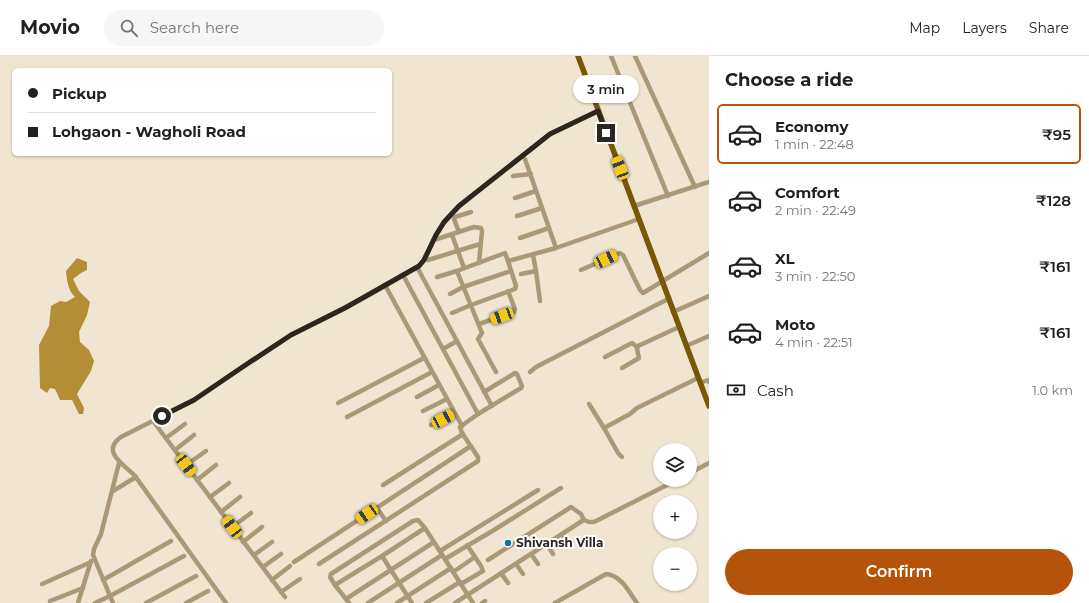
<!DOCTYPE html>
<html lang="en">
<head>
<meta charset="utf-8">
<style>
  :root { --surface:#fff; --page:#f6f6f6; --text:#202124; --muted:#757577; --line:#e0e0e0; --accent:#b45309 }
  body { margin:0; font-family:Montserrat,sans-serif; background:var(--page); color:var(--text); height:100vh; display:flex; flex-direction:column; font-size:15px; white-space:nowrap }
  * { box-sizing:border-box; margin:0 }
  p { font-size:13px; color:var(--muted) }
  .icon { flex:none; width:22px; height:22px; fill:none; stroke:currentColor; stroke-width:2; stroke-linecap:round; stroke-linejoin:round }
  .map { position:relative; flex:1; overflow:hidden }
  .side { display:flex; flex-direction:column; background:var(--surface); width:380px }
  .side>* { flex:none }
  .guide { position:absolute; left:12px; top:12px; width:380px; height:88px; border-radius:6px; box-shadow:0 1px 3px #0004; display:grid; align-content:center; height:88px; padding:0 16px; background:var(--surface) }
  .controls { position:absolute; left:653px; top:387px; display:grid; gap:8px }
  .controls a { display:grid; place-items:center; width:44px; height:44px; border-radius:50%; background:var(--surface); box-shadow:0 1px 3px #0004; font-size:20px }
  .end { position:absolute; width:18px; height:18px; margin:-9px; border:5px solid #2b271f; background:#fff; box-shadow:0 0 0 2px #fff }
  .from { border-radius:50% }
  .bubble { position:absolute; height:28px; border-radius:14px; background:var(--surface); box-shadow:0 1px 3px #0004; font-size:13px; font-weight:600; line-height:28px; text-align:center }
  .car { position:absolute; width:12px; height:24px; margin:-12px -6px; border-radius:5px; box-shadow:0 0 3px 1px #0007; background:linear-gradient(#f5c518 24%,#345 0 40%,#f5c518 0 76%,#345 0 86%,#f5c518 0) }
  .guide b { display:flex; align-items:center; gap:14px; height:38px; font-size:15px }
  .guide b+b { border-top:1px solid var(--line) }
  .guide i { width:10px; height:10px; background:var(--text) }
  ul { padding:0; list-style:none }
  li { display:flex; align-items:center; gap:12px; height:60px; margin:0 8px 6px; padding:0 8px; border:2px solid transparent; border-radius:6px }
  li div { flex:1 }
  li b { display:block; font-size:15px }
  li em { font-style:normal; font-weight:600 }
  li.active { border-color:var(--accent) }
  li>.icon { width:36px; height:36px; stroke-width:1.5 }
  h2 { padding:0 16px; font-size:18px; line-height:48px }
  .pay { display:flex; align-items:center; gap:10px; height:44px; padding:0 16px; font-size:15px }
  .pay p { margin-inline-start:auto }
  .cta { display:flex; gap:8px; margin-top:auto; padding:8px 16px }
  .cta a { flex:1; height:46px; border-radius:24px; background:var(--accent); color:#fff; font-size:16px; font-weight:600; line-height:46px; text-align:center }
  header { display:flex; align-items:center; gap:24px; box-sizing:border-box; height:56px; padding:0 20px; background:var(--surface); border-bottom:1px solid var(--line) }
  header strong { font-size:19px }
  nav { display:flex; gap:22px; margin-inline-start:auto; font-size:14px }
  .search { width:280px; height:36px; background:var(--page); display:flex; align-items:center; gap:10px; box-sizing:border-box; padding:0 14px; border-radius:22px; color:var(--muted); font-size:15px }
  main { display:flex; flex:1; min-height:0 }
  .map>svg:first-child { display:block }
</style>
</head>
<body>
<header>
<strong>Movio</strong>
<div class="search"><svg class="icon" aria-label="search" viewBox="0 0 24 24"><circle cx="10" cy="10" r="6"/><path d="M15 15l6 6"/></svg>Search here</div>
<nav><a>Map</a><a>Layers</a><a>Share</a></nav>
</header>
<main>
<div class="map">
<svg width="709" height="547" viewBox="0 0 709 547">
  <rect width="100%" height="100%" fill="#f0e5d0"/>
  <path fill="#b48e37" d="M 77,202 L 87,206 L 87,214 L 81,217 L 73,223 L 79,235 L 90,246 L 87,259 L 79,276 L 80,286 L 89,294 L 94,305 L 91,315 L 77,338 L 84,352 L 83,358 L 79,358 L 72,344 L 60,344 L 55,333 L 50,332 L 47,337 L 40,332 L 39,289 L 49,270 L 51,250 L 60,245 L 66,246 L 75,241 C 68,235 67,224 66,215 Z"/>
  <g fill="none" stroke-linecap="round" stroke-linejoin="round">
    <g stroke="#a97" stroke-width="4.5">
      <path d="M 611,0 L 668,140"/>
      <path d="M 635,0 L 695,131"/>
      <path d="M 525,103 L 556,192"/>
      <path d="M 513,120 L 531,118"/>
      <path d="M 515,142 L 536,135"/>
      <path d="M 634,150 L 709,126"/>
      <path d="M 517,160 L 542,152"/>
      <path d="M 459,176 L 454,163 L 455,161 L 471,156"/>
      <path d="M 452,179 L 464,212"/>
      <path d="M 520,182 L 549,172"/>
      <path d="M 434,184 L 474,171 L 481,172 L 482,175 L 479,207"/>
      <path d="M 533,199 L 536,215 L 540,245"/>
      <path d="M 428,204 L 480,188"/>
      <path d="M 417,211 L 492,350"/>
      <path d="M 581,214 L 620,197 L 623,199 L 640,234 L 643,237 L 709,197"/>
      <path d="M 521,218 L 536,215"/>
      <path d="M 403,219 L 478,358"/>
      <path d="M 437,221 L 457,215"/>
      <path d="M 385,229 L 462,370"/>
      <path d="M 450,238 L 463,231 L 511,215"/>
      <path d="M 673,256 L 709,240"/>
      <path d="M 452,257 L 471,249 L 515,233 L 516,230 L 508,205"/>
      <path d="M 479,268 L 514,256 L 515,253 L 508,235"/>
      <path d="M 686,290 L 709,280"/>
      <path d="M 443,293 L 457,285"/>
      <path d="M 605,301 L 632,287 L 637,291"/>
      <path d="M 622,312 L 639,302 L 637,293 L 638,290 L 679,271"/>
      <path d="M 496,316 L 478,283 L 482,277 L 457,215 L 505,197 L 508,205 L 556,192 L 639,163"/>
      <path d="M 530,316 L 536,311 L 668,243"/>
      <path d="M 700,327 L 708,324 L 709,326"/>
      <path d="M 417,341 L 439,329"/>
      <path d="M 338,347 L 424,302"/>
      <path d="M 589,348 L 604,372"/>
      <path d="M 423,355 L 447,343"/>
      <path d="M 347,361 L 432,316"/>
      <path d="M 153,365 L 285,541"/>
      <path d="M 431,369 L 454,357"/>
      <path d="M 166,382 L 185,368"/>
      <path d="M 175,394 L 194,379"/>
      <path d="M 622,401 L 618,397 L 604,372 L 630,358 L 637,352 L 698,322"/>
      <path d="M 186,409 L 206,395"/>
      <path d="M 690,417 L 709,407"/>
      <path d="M 197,424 L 216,409"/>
      <path d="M 383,429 L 463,378"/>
      <path d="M 113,435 L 136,421"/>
      <path d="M 210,441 L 229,427"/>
      <path d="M 377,452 L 386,465"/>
      <path d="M 221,456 L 240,441"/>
      <path d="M 232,471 L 251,457"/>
      <path d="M 562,478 L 567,486"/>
      <path d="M 243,486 L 262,471"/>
      <path d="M 547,488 L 553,498"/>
      <path d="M 440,495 L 538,434"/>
      <path d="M 531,498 L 538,508"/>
      <path d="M 254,499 L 272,486"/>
      <path d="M 382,500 L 412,547"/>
      <path d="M 445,503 L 494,474 L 561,432"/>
      <path d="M 488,504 L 571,451 L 581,458 L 584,464"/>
      <path d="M 294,506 L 471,390"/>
      <path d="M 319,508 L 478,405 L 478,401 L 462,377 L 460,371 L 478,358 L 521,332 L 522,330 L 517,318 L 515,317 L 484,336"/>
      <path d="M 516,508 L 523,518"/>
      <path d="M 263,511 L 281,498"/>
      <path d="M 453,516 L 475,501"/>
      <path d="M 501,517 L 508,527"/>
      <path d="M 103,524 L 171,485"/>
      <path d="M 272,524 L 290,510"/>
      <path d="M 42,528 L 91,506"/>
      <path d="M 461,528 L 483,515 L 481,510 L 467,489"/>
      <path d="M 335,529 L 330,521 L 331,518 L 413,465 L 418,464 L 425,472"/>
      <path d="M 281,536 L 300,523"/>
      <path d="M 346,543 L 434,486"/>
      <path d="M 50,545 L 83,532"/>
      <path d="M 78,547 L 91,505"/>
      <path d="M 95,547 L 110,540 L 184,500"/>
      <path d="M 113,547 L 93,499 L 94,493 L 101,478 L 119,407"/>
      <path d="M 146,547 L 196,520"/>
      <path d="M 186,547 L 208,535"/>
      <path d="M 226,547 L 135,420 C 125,409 100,396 121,381 L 194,344 L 244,310 L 291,279 L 369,239 L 419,210 L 424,204 L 436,179 L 444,167 L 459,150 L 550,78 L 598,55"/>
      <path d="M 349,547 L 335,529 L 382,500 L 425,472 L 473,547"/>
      <path d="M 368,547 L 442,499"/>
      <path d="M 397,547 L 451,512"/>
      <path d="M 426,547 L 460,526"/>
      <path d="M 455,547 L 582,465 L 584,464 L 589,466 L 594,466 L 677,424"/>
      <path d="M 482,547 L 485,545"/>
      <path d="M 555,547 L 606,518 C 621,519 629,536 637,547"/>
    </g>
    <path stroke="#765806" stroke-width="5.5" d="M 578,0 L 709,350"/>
  </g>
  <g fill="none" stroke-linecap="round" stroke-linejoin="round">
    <path stroke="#2b271f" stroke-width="5" d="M 162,360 L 194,344 L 244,310 L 291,279 L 345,252 L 419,210 L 424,204 L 436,179 L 444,166 L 459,150 L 550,78 L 598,55 L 606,77"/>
  </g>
  <circle fill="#0e74a0" stroke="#fff" stroke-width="1.5" cx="508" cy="487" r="4"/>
  <g text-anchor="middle" stroke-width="4" stroke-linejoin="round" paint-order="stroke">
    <g font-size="12" font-weight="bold" fill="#2b271f" stroke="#fff" text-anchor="start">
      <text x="516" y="491">Shivansh Villa</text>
    </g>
  </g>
</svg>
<div class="controls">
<a><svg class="icon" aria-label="layers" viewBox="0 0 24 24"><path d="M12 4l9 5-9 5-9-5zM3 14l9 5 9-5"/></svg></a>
<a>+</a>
<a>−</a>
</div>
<i class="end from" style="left:162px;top:360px"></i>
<i class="end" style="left:606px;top:77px"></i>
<div class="bubble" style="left:573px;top:19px;width:66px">3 min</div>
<i class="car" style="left:620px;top:112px;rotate:339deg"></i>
<i class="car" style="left:606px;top:203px;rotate:65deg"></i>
<i class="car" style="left:502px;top:260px;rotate:250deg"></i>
<i class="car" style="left:443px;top:363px;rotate:62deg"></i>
<i class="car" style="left:186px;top:409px;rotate:143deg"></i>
<i class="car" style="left:367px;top:458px;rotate:236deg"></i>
<i class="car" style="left:232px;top:471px;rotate:323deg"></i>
<div class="guide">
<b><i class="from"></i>Pickup</b>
<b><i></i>Lohgaon - Wagholi Road</b>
</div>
</div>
<section class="side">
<h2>Choose a ride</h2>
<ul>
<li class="active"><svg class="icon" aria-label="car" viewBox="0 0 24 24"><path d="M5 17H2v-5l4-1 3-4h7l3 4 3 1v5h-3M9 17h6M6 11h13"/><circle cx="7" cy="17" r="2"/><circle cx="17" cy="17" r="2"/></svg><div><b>Economy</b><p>1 min · 22:48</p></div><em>₹95</em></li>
<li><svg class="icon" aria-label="car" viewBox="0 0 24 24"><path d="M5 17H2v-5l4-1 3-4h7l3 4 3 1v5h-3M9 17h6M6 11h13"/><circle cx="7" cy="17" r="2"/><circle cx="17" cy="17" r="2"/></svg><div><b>Comfort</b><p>2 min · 22:49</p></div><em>₹128</em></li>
<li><svg class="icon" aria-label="car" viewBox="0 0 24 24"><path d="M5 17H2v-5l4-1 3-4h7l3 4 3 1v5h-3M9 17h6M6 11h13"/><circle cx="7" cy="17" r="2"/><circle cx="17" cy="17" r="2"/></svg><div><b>XL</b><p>3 min · 22:50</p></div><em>₹161</em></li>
<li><svg class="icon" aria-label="car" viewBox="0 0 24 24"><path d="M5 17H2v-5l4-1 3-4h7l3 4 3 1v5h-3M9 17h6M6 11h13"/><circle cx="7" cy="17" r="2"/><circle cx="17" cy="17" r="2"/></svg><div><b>Moto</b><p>4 min · 22:51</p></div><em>₹161</em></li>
</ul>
<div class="pay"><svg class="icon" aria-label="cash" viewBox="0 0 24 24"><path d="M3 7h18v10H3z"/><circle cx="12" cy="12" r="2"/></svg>Cash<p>1.0 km</p></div>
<div class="cta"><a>Confirm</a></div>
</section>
</main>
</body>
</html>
